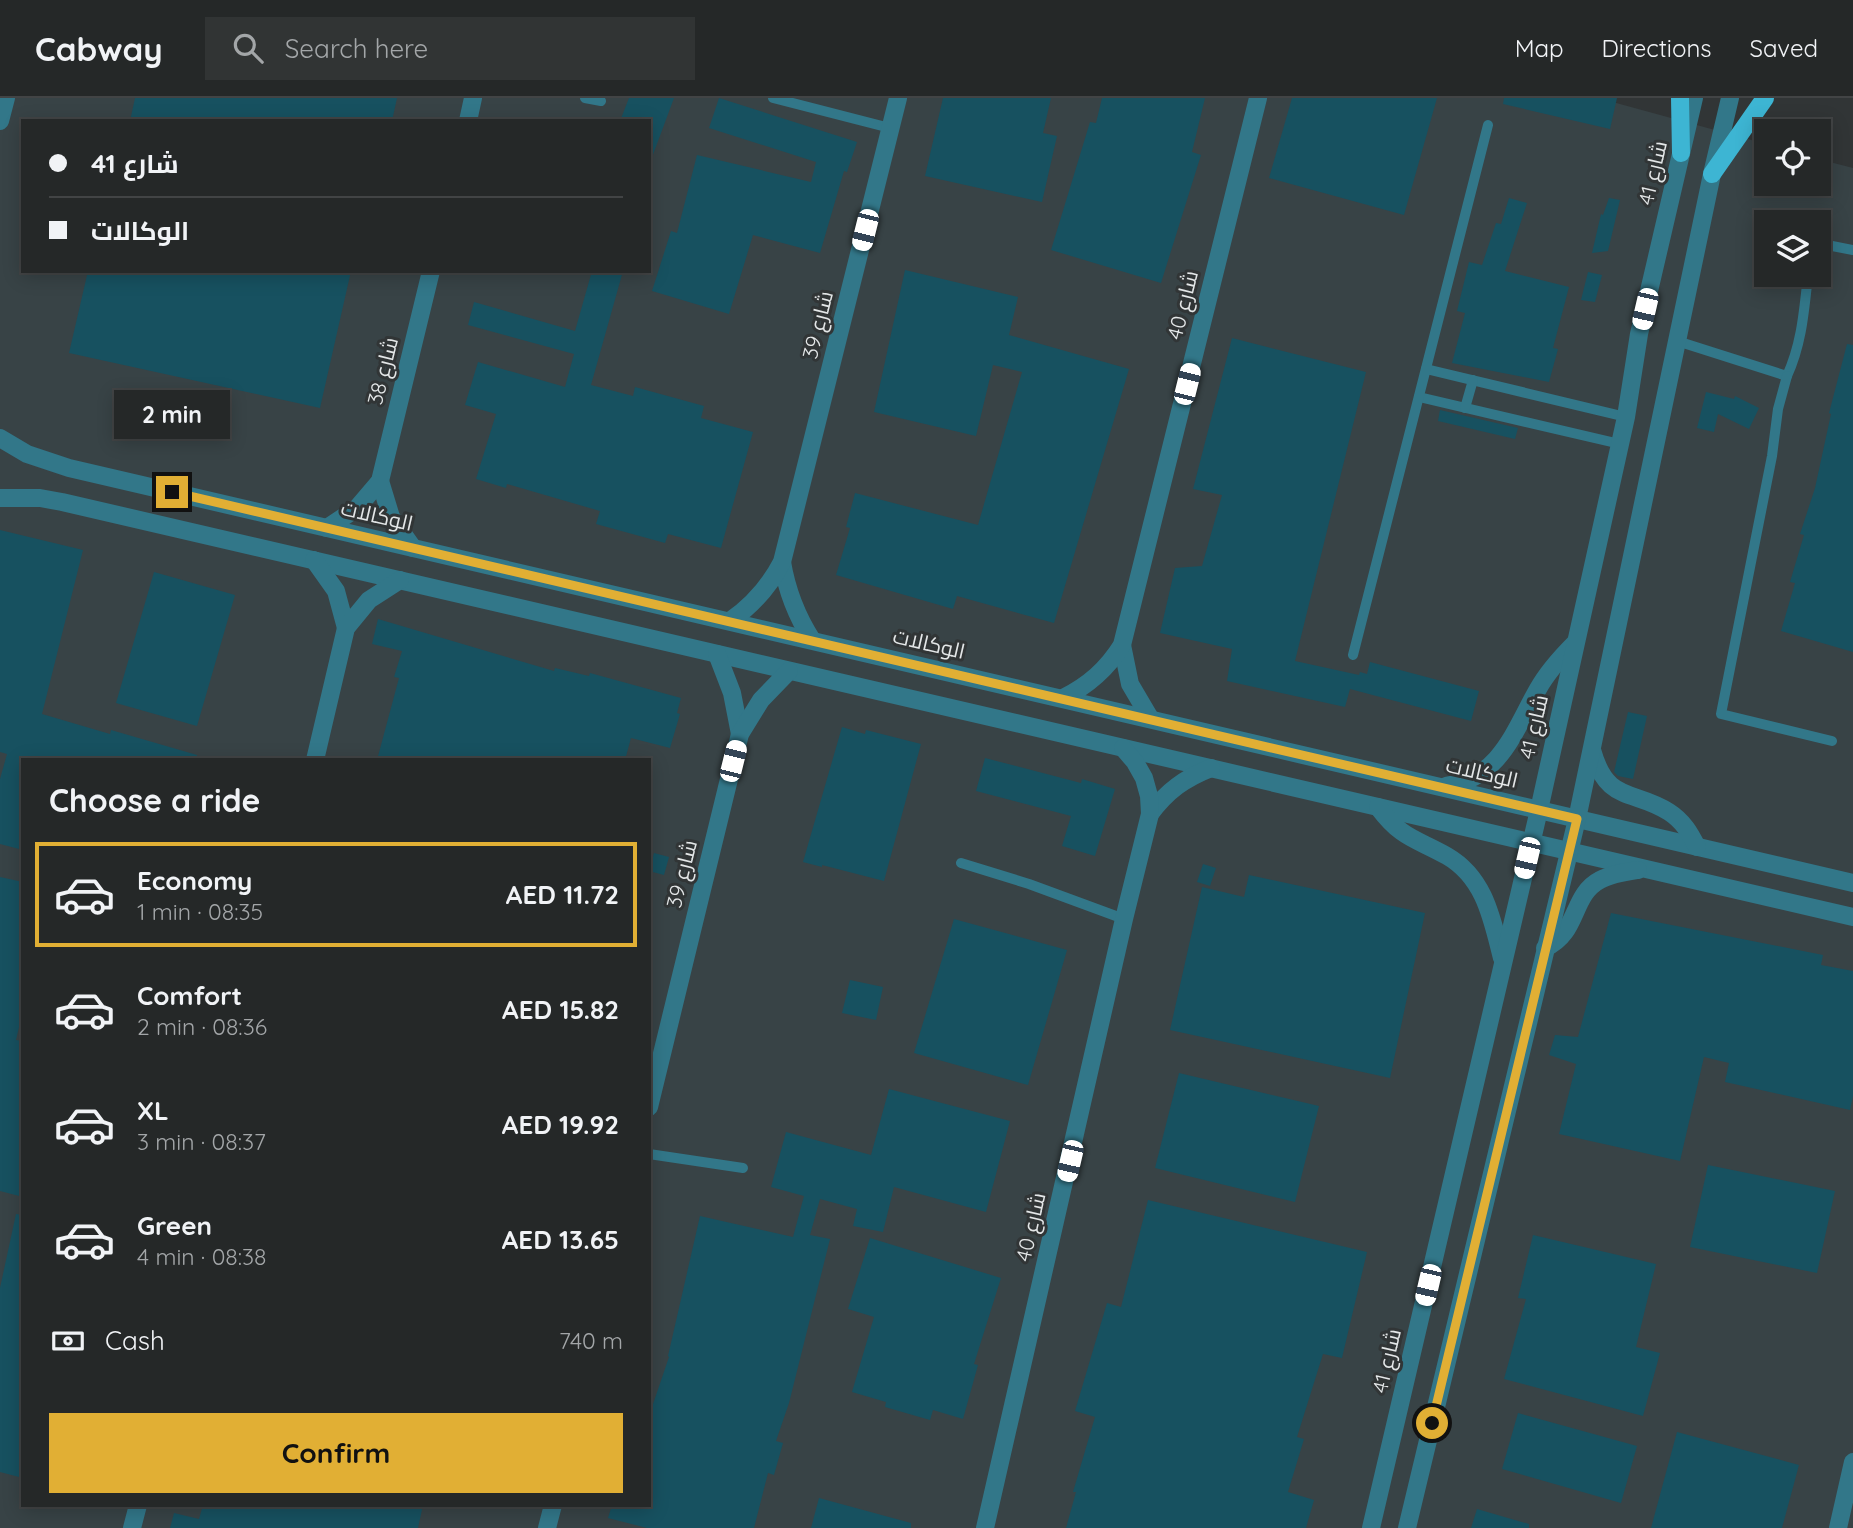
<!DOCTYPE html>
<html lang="en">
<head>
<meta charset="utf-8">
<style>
  :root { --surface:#252828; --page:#313434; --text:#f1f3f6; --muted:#a3a6a8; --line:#424445; --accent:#e1af34 }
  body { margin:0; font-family:Quicksand,Cairo,sans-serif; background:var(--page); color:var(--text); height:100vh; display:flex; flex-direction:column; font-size:26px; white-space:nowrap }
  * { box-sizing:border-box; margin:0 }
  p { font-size:23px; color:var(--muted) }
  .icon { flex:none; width:38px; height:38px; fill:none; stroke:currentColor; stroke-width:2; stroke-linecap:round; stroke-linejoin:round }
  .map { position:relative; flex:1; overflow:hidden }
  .panel { position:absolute; left:21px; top:660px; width:630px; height:749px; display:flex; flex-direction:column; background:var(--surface); border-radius:0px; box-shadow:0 4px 18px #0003,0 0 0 2px var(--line) }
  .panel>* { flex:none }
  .top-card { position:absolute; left:21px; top:21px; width:630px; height:154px; border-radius:0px; box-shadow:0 4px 18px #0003,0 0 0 2px var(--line); display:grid; align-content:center; height:154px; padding:0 28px; background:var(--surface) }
  .fabs { position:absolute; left:1754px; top:21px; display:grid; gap:14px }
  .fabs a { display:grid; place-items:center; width:77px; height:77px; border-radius:0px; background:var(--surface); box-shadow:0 4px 18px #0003,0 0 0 2px var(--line); font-size:35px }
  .end { position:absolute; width:32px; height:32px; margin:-16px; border:9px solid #e1af34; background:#111; box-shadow:0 0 0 4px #111 }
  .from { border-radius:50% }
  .bubble { position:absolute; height:49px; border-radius:0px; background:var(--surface); box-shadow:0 4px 18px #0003,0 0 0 2px var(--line); font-size:23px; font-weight:700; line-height:49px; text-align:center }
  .car { position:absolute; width:21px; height:42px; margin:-21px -10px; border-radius:9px; box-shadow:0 0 5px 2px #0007; background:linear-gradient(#fff 24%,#345 0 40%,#fff 0 76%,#345 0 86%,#fff 0) }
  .top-card b { display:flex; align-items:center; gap:24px; height:66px; font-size:26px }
  .top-card b+b { border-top:2px solid var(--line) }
  .top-card i { width:18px; height:18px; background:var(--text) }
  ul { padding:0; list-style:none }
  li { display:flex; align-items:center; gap:21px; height:105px; margin:0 14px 10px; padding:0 14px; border:4px solid transparent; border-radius:0px }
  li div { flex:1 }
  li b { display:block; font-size:26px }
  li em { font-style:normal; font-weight:700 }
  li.selected { border-color:var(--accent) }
  li>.icon { width:63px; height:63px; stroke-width:1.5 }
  h2 { padding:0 28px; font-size:32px; line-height:84px }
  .pay { display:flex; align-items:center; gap:18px; height:77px; padding:0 28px; font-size:26px }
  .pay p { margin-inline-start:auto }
  .action { display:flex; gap:14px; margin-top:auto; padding:14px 28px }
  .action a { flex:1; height:80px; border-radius:0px; background:var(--accent); color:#111; font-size:28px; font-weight:700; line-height:80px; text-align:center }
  header { display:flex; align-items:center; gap:42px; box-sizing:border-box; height:98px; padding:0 35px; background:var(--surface); border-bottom:2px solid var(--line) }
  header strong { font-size:33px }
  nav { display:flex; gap:38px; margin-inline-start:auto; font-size:24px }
  .search { width:490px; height:63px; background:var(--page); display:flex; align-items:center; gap:18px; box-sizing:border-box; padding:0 24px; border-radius:0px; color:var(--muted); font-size:26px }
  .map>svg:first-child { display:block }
</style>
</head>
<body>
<header>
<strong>Cabway</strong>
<div class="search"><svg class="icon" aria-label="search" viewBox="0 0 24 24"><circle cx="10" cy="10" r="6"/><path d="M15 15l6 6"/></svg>Search here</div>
<nav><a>Map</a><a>Directions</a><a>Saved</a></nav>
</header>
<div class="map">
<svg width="1853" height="1430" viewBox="0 0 1853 1430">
  <rect width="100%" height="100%" fill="#313536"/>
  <path fill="#384346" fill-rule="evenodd" d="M 0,0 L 1598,0 L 1766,46 L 1766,86 L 1818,86 L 1818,61 L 1853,70 L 1853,1430 L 0,1430 ZM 23,23 L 649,23 L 649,173 L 23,173 ZM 1766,124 L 1818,124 L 1818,177 L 1766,177 ZM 23,662 L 649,662 L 649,1407 L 23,1407 Z"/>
  <g fill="#175160">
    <path d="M 135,0 L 397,0 L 392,23 L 130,23 Z"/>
    <path d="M 629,0 L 674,0 L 651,62 L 649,61 L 649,23 L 620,23 Z"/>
    <path d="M 719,0 L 857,44 L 847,74 L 844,73 L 820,155 L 753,137 L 729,216 L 652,193 L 671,133 L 677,135 L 697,57 L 811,84 L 816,64 L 709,30 Z"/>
    <path d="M 943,0 L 1051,0 L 1043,35 L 1057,38 L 1042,104 L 925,78 Z"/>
    <path d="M 1102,0 L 1205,0 L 1192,54 L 1201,57 L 1161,185 L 1051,152 L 1090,24 L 1096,25 Z"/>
    <path d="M 1292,0 L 1437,0 L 1404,117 L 1269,80 Z"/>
    <path d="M 1504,0 L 1617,0 L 1610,31 L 1503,6 Z"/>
    <path d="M 1509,100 L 1527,105 L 1505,173 L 1569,189 L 1553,250 L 1558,251 L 1549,284 L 1452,265 L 1465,215 L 1457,213 L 1469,164 L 1482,167 L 1496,125 L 1501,126 Z"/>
    <path d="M 1609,100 L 1620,102 L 1608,153 L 1592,155 L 1601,116 L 1603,117 Z"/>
    <path d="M 905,172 L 1018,199 L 1009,237 L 1129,271 L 1054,525 L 957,498 L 953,511 L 836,477 L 850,430 L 846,429 L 855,395 L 978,427 L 1022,274 L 993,267 L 976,338 L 874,314 Z"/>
    <path d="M 88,173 L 351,173 L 320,310 L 69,255 Z"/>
    <path d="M 592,173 L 623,173 L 591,287 L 633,298 L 635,289 L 704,308 L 701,320 L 753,334 L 721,450 L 668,436 L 665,445 L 596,426 L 600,413 L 507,386 L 506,390 L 476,381 L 496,316 L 465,307 L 478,264 L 565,289 L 574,256 L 468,227 L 474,204 L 575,233 Z"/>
    <path d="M 1588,174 L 1602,177 L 1595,204 L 1581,202 Z"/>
    <path d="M 1232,240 L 1366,274 L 1295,563 L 1359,577 L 1360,574 L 1367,576 L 1370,564 L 1479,593 L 1471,623 L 1350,591 L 1345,609 L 1227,583 L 1232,551 L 1160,535 L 1175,470 L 1202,468 L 1222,397 L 1193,391 Z"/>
    <path d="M 1847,246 L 1853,247 L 1853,554 L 1781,533 L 1795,485 L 1790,484 L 1804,437 L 1800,436 L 1815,390 L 1831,316 L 1829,315 Z"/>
    <path d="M 1706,294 L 1734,301 L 1735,298 L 1759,310 L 1749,331 L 1718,316 L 1714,334 L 1697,330 Z"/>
    <path d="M 1440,312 L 1518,330 L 1515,341 L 1438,323 Z"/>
    <path d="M 0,432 L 83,452 L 42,616 L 110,636 L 111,632 L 197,657 L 197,662 L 23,662 L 23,752 L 0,746 L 0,681 L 7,656 L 0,654 Z"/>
    <path d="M 154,474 L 235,497 L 197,628 L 116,605 Z"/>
    <path d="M 378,521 L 554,573 L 555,570 L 589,578 L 590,575 L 681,600 L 677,615 L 680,616 L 670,650 L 631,640 L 625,662 L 522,662 L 506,658 L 505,662 L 377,662 L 399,580 L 394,579 L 402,553 L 372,546 Z"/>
    <path d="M 1628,614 L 1647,618 L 1633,681 L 1618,678 L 1614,674 Z"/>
    <path d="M 842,629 L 865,636 L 866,632 L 921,646 L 884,783 L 822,767 L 822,769 L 803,764 Z"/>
    <path d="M 985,660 L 1081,685 L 1082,681 L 1115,691 L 1095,758 L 1062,748 L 1071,718 L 976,693 Z"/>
    <path d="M 654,755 L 669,759 L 664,777 L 649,773 Z"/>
    <path d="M 1203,766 L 1216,770 L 1210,788 L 1197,784 Z"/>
    <path d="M 1249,777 L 1425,815 L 1390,980 L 1170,932 L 1202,789 L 1244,799 Z"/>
    <path d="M 0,779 L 23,784 L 23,912 L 16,942 L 23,943 L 23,1099 L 0,1093 Z"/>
    <path d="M 1611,815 L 1823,857 L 1821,867 L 1853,873 L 1853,998 L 1850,1012 L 1725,984 L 1729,965 L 1704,959 L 1680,1063 L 1559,1036 L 1576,966 L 1549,957 L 1555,937 L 1578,939 Z"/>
    <path d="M 954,821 L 1067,852 L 1028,987 L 914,955 Z"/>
    <path d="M 850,882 L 883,889 L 876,922 L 842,915 Z"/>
    <path d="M 1179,975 L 1319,1008 L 1295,1104 L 1155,1070 Z"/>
    <path d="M 889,991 L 1010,1023 L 986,1114 L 894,1089 L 883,1134 L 853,1128 L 857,1111 L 820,1101 L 810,1137 L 830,1141 L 789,1305 L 776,1343 L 783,1345 L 774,1377 L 768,1375 L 754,1430 L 647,1430 L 608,1420 L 612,1407 L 649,1407 L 649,1308 L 652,1309 L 669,1259 L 668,1258 L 700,1118 L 793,1139 L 804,1098 L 771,1089 L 786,1034 L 871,1057 Z"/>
    <path d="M 1708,1067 L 1835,1093 L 1817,1175 L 1690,1149 Z"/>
    <path d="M 1148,1102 L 1367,1154 L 1342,1260 L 1323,1256 L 1297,1339 L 1304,1341 L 1288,1394 L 1314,1402 L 1306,1430 L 1066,1430 L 1076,1394 L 1073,1394 L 1095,1319 L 1075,1313 L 1107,1205 L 1121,1209 Z"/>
    <path d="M 16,1116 L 23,1117 L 23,1380 L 0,1374 L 0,1190 Z"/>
    <path d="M 1533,1137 L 1656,1166 L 1636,1249 L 1660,1255 L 1643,1318 L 1504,1281 L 1526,1201 L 1518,1200 Z"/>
    <path d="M 870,1140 L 1001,1180 L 974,1266 L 978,1267 L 963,1321 L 933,1312 L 930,1322 L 885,1309 L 886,1304 L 852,1294 L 874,1219 L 848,1211 Z"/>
    <path d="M 1518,1315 L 1637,1348 L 1621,1405 L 1502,1371 Z"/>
    <path d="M 1677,1334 L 1799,1367 L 1782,1430 L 1651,1430 Z"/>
    <path d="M 819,1400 L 911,1425 L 911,1430 L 811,1430 Z"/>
    <path d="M 203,1407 L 423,1407 L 418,1430 L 170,1430 L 174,1415 L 199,1421 Z"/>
    <path d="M 1477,1411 L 1529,1426 L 1529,1430 L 1471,1430 Z"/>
  </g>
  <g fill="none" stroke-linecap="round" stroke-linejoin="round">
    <g stroke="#327789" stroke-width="10">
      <path d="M 585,0 L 601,3"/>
      <path d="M 773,0 L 890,30"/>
      <path d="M 1818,148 L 1822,146 L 1853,152"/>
      <path d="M 1677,243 L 1787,278 C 1802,245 1804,213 1808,177"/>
      <path d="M 1426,271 L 1626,319"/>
      <path d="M 1787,278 L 1778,311 L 1772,358 L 1721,616 L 1832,643"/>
      <path d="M 1419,299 L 1620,346"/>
      <path d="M 1465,310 L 1473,282"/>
      <path d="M 1353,557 L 1488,27"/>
      <path d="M 961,765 L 1029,786 L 1124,821"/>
      <path d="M 649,1056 L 743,1070"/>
    </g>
    <g stroke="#327789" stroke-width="18">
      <path d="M 0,23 L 6,0"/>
      <path d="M 468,23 L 473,0"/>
      <path d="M 0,340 L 27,356 L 69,370 L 1853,785"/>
      <path d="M 380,383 L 391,419 L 413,450"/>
      <path d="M 0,400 L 40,400 L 62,404 L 1853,819"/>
      <path d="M 327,430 L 357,410 L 380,383 L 431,173"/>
      <path d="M 314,462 L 336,493 L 346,530"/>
      <path d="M 782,464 C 787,494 796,517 812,542"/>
      <path d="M 730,523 C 753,507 769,489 782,464 L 898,0"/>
      <path d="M 1122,547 L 1130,586 L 1150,620"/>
      <path d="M 717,556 L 732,595 L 740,636"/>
      <path d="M 1063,600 C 1089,587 1107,571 1122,547 L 1258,0"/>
      <path d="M 1592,652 C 1607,706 1633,691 1669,714 C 1683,723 1690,735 1697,749"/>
      <path d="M 315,662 L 346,530 L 369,502 L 400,482"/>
      <path d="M 1446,688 C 1501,680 1515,631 1538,591 C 1548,573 1561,559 1575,545"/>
      <path d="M 1378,709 C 1402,741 1415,740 1447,758 C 1485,780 1492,821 1502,860"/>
      <path d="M 1150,716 C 1167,693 1185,680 1211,670"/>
      <path d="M 1545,850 C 1579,835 1571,797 1600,782 C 1611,776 1625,774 1638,772"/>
      <path d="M 649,1009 L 740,636 L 761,602 L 789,573"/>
      <path d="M 132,1430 L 138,1407"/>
      <path d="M 547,1430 L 553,1407"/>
      <path d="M 985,1430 L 1124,821 L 1150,716 L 1149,698 L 1144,680 L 1135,664 L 1123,650"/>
      <path d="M 1371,1430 L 1539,712 L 1626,319 L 1639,236 L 1694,0"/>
      <path d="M 1407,1430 L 1577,721 L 1712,76 L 1730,0"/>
      <path d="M 1838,1430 L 1853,1364"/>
    </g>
    <g stroke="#3db5d3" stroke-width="18">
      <path d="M 1680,0 L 1681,55"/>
      <path d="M 1712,76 L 1765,0"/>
    </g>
  </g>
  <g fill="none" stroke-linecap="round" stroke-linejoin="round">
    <path stroke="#e1af34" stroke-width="9" d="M 172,394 L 1577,721 L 1432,1325"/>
  </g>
  <g text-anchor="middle" stroke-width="6" stroke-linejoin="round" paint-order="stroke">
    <g font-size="21" fill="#e4e7e8" stroke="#313536">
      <text transform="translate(1653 75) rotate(-77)" y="7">شارع 41</text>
      <text transform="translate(1183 207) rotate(-76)" y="7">شارع 40</text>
      <text transform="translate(818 227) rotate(-76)" y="7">شارع 39</text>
      <text transform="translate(383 273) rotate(-76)" y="7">شارع 38</text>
      <text transform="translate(377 418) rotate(13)" y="7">الوكالات</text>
      <text transform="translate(929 546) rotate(13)" y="7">الوكالات</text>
      <text transform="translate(1534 629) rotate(-77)" y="7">شارع 41</text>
      <text transform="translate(1482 675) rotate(13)" y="7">الوكالات</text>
      <text transform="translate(682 776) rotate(-76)" y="7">شارع 39</text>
      <text transform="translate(1031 1129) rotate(-77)" y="7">شارع 40</text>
      <text transform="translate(1387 1263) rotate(-77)" y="7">شارع 41</text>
    </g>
  </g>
</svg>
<div class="fabs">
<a><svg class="icon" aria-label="locate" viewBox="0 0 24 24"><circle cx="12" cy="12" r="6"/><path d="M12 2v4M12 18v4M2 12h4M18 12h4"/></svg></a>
<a><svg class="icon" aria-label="layers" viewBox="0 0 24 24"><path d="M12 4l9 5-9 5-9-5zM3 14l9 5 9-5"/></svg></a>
</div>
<i class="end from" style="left:1432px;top:1325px"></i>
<i class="end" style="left:172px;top:394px"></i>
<div class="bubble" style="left:114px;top:292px;width:116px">2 min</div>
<i class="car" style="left:865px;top:132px;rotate:194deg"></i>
<i class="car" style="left:1645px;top:211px;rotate:193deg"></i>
<i class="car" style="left:1187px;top:286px;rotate:14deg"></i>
<i class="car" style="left:733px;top:663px;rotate:14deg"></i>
<i class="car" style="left:1527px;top:760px;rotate:193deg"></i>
<i class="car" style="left:1070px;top:1063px;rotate:193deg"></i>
<i class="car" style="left:1428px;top:1187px;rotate:193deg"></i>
<div class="top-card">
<b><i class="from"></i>شارع 41</b>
<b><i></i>الوكالات</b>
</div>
<section class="panel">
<h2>Choose a ride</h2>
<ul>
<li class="selected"><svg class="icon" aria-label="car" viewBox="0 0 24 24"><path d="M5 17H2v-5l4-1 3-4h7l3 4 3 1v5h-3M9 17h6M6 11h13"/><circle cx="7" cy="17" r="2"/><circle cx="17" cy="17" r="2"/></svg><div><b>Economy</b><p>1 min · 08:35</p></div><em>AED 11.72</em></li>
<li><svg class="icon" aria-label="car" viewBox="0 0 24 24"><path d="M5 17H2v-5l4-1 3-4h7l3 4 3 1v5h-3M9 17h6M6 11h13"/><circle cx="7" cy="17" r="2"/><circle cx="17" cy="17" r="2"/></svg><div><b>Comfort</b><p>2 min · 08:36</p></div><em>AED 15.82</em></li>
<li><svg class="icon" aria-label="car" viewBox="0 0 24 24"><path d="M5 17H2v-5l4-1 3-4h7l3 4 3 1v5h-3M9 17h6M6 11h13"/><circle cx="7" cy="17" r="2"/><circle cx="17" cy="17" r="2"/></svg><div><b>XL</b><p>3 min · 08:37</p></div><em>AED 19.92</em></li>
<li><svg class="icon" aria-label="car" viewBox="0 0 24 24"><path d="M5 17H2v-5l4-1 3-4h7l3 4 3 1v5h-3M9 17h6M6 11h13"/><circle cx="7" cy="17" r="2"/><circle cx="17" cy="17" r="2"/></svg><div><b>Green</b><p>4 min · 08:38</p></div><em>AED 13.65</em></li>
</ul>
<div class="pay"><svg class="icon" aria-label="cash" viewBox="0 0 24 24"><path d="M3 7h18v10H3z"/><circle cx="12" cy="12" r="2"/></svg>Cash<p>740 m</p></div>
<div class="action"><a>Confirm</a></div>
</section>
</div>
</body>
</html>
